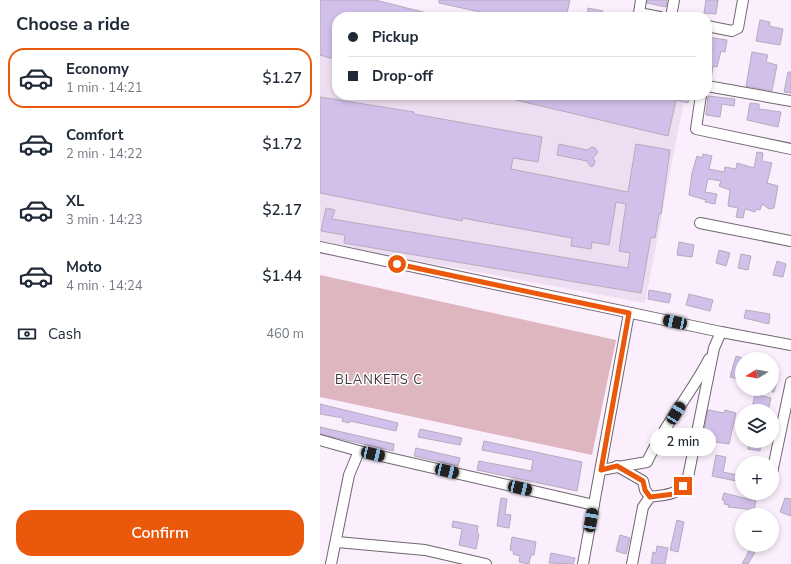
<!DOCTYPE html>
<html lang="en">
<head>
<meta charset="utf-8">
<style>
  :root { --surface:#fff; --page:#f6f6f7; --text:#1f2937; --muted:#747a83; --line:#e0e1e3; --accent:#ea580c }
  body { margin:0; font-family:"Nunito Sans",sans-serif; background:var(--page); color:var(--text); height:100vh; display:flex; flex-direction:column; font-size:15px; white-space:nowrap }
  * { box-sizing:border-box; margin:0 }
  p { font-size:13px; color:var(--muted) }
  .icon { flex:none; width:22px; height:22px; fill:none; stroke:currentColor; stroke-width:2; stroke-linecap:round; stroke-linejoin:round }
  .map { position:relative; flex:1; overflow:hidden }
  .panel { display:flex; flex-direction:column; background:var(--surface); width:320px }
  .panel>* { flex:none }
  .banner { position:absolute; left:12px; top:12px; width:380px; height:88px; border-radius:16px; box-shadow:0 2px 6px #0003; display:grid; align-content:center; height:88px; padding:0 16px; background:var(--surface) }
  .needle { width:26px; rotate:259deg }
  .controls { position:absolute; left:415px; top:352px; display:grid; gap:8px }
  .controls a { display:grid; place-items:center; width:44px; height:44px; border-radius:50%; background:var(--surface); box-shadow:0 2px 6px #0003; font-size:20px }
  .end { position:absolute; width:18px; height:18px; margin:-9px; border:5px solid #ea580c; background:#fff; box-shadow:0 0 0 2px #fff }
  .from { border-radius:50% }
  .bubble { position:absolute; height:28px; border-radius:14px; background:var(--surface); box-shadow:0 2px 6px #0003; font-size:13px; font-weight:600; line-height:28px; text-align:center }
  .car { position:absolute; width:12px; height:24px; margin:-12px -6px; border-radius:5px; box-shadow:0 0 3px 1px #0007; background:linear-gradient(#222 24%,#8ab4d8 0 40%,#222 0 76%,#8ab4d8 0 86%,#222 0) }
  .banner b { display:flex; align-items:center; gap:14px; height:38px; font-size:15px }
  .banner b+b { border-top:1px solid var(--line) }
  .banner i { width:10px; height:10px; background:var(--text) }
  ul { padding:0; list-style:none }
  li { display:flex; align-items:center; gap:12px; height:60px; margin:0 8px 6px; padding:0 8px; border:2px solid transparent; border-radius:16px }
  li div { flex:1 }
  li b { display:block; font-size:15px }
  li em { font-style:normal; font-weight:600 }
  li.active { border-color:var(--accent) }
  li>.icon { width:36px; height:36px; stroke-width:1.5 }
  h2 { padding:0 16px; font-size:18px; line-height:48px }
  .pay { display:flex; align-items:center; gap:10px; height:44px; padding:0 16px; font-size:15px }
  .pay p { margin-inline-start:auto }
  .primary-button { display:flex; gap:8px; margin-top:auto; padding:8px 16px }
  .primary-button a { flex:1; height:46px; border-radius:16px; background:var(--accent); color:#fff; font-size:16px; font-weight:600; line-height:46px; text-align:center }
  main { display:flex; flex:1; min-height:0 }
  .map>svg:first-child { display:block }
</style>
</head>
<body>
<main>
<section class="panel">
<h2>Choose a ride</h2>
<ul>
<li class="active"><svg class="icon" aria-label="car" viewBox="0 0 24 24"><path d="M5 17H2v-5l4-1 3-4h7l3 4 3 1v5h-3M9 17h6M6 11h13"/><circle cx="7" cy="17" r="2"/><circle cx="17" cy="17" r="2"/></svg><div><b>Economy</b><p>1 min · 14:21</p></div><em>$1.27</em></li>
<li><svg class="icon" aria-label="car" viewBox="0 0 24 24"><path d="M5 17H2v-5l4-1 3-4h7l3 4 3 1v5h-3M9 17h6M6 11h13"/><circle cx="7" cy="17" r="2"/><circle cx="17" cy="17" r="2"/></svg><div><b>Comfort</b><p>2 min · 14:22</p></div><em>$1.72</em></li>
<li><svg class="icon" aria-label="car" viewBox="0 0 24 24"><path d="M5 17H2v-5l4-1 3-4h7l3 4 3 1v5h-3M9 17h6M6 11h13"/><circle cx="7" cy="17" r="2"/><circle cx="17" cy="17" r="2"/></svg><div><b>XL</b><p>3 min · 14:23</p></div><em>$2.17</em></li>
<li><svg class="icon" aria-label="car" viewBox="0 0 24 24"><path d="M5 17H2v-5l4-1 3-4h7l3 4 3 1v5h-3M9 17h6M6 11h13"/><circle cx="7" cy="17" r="2"/><circle cx="17" cy="17" r="2"/></svg><div><b>Moto</b><p>4 min · 14:24</p></div><em>$1.44</em></li>
</ul>
<div class="pay"><svg class="icon" aria-label="cash" viewBox="0 0 24 24"><path d="M3 7h18v10H3z"/><circle cx="12" cy="12" r="2"/></svg>Cash<p>460 m</p></div>
<div class="primary-button"><a>Confirm</a></div>
</section>
<div class="map">
<svg width="471" height="564" viewBox="0 0 471 564">
  <rect width="100%" height="100%" fill="#fceffd"/>
  <path fill="#efdef1" d="M 0,0 L 57,0 L 130,17 L 17,17 L 17,95 L 365,95 L 325,303 L 0,243 Z"/>
  <path fill="#ddb6c0" d="M 0,275 L 296,340 L 272,455 L 0,397 Z"/>
  <g fill="#d2c0eb" stroke="#b2acbb">
    <path d="M 0,0 L 55,0 L 114,15 L 114,17 L 17,17 L 17,60 L 0,55 Z"/>
    <path d="M 119,0 L 250,0 L 246,17 L 183,17 L 119,3 Z"/>
    <path d="M 327,0 L 347,0 L 346,7 L 327,3 Z"/>
    <path d="M 386,0 L 398,0 L 396,14 L 384,13 Z"/>
    <path d="M 268,8 L 283,11 L 282,17 L 267,17 Z"/>
    <path d="M 440,20 L 450,22 L 449,26 L 463,29 L 460,45 L 436,41 Z"/>
    <path d="M 387,37 L 407,40 L 405,52 L 401,51 L 397,67 L 393,66 L 391,80 L 387,80 Z"/>
    <path d="M 432,52 L 448,55 L 446,62 L 457,65 L 452,91 L 426,86 Z"/>
    <path d="M 468,72 L 471,72 L 471,93 L 464,92 Z"/>
    <path d="M 184,95 L 370,95 L 368,103 L 356,100 L 348,136 L 183,97 Z"/>
    <path d="M 388,96 L 415,99 L 414,106 L 402,104 L 400,117 L 386,115 Z"/>
    <path d="M 0,97 L 94,112 L 94,114 L 222,137 L 218,162 L 193,158 L 191,169 L 308,192 L 316,144 L 350,150 L 341,214 L 339,214 L 335,238 L 331,237 L 321,293 L 24,243 L 25,235 L 1,231 L 6,208 L 15,210 L 12,219 L 308,268 L 310,253 L 299,251 L 306,204 L 296,202 L 289,245 L 272,242 L 271,249 L 251,246 L 252,238 L 158,221 L 143,218 L 142,221 L 0,193 Z"/>
    <path d="M 430,103 L 439,104 L 439,109 L 461,112 L 458,127 L 427,120 Z"/>
    <path d="M 239,144 L 267,150 L 272,147 L 275,148 L 278,152 L 273,158 L 275,161 L 274,165 L 271,167 L 267,161 L 237,155 Z"/>
    <path d="M 437,152 L 443,153 L 442,161 L 452,163 L 447,183 L 458,186 L 454,208 L 449,209 L 442,204 L 440,210 L 436,209 L 435,212 L 425,209 L 423,218 L 416,217 L 418,208 L 408,206 L 410,190 L 399,186 L 401,181 L 388,179 L 385,192 L 397,194 L 395,204 L 385,202 L 386,200 L 369,195 L 372,173 L 377,156 L 382,158 L 383,154 L 392,156 L 389,169 L 404,172 L 405,167 L 416,169 L 417,163 L 434,168 Z"/>
    <path d="M 359,242 L 374,245 L 372,257 L 357,255 Z"/>
    <path d="M 399,250 L 410,253 L 406,266 L 396,263 Z"/>
    <path d="M 421,254 L 431,256 L 428,270 L 418,268 Z"/>
    <path d="M 457,261 L 466,264 L 463,277 L 453,275 Z"/>
    <path d="M 329,290 L 351,294 L 349,303 L 328,299 Z"/>
    <path d="M 369,294 L 393,300 L 390,311 L 366,305 Z"/>
    <path d="M 426,310 L 450,314 L 449,324 L 424,318 Z"/>
    <path d="M 416,356 L 422,358 L 422,380 L 410,377 Z"/>
    <path d="M 452,372 L 459,374 L 454,392 L 452,392 Z"/>
    <path d="M 435,394 L 451,398 L 448,411 L 437,411 L 437,410 L 432,408 Z"/>
    <path d="M 0,404 L 78,423 L 76,431 L 30,421 L 29,423 L 22,421 L 23,418 L 0,414 Z"/>
    <path d="M 388,410 L 404,413 L 405,410 L 416,413 L 409,444 L 382,440 Z"/>
    <path d="M 0,427 L 74,444 L 73,451 L 0,434 Z"/>
    <path d="M 100,429 L 142,438 L 140,445 L 98,437 Z"/>
    <path d="M 164,441 L 262,462 L 257,491 L 157,470 L 159,461 L 211,471 L 213,460 L 162,450 Z"/>
    <path d="M 429,441 L 441,441 L 440,451 L 428,449 Z"/>
    <path d="M 96,448 L 140,458 L 138,466 L 94,456 Z"/>
    <path d="M 396,455 L 406,457 L 403,472 L 422,476 L 421,482 L 392,476 Z"/>
    <path d="M 404,493 L 436,501 L 434,510 L 408,507 L 409,505 L 404,504 L 405,501 L 402,500 Z"/>
    <path d="M 181,498 L 187,499 L 185,514 L 191,515 L 189,528 L 177,526 Z"/>
    <path d="M 465,498 L 471,499 L 471,516 L 460,512 Z"/>
    <path d="M 357,520 L 364,522 L 358,552 L 350,550 Z"/>
    <path d="M 133,521 L 158,526 L 157,533 L 159,534 L 156,549 L 139,545 L 142,529 L 132,527 Z"/>
    <path d="M 300,535 L 310,538 L 306,554 L 296,551 Z"/>
    <path d="M 192,537 L 216,542 L 214,555 L 211,555 L 209,564 L 199,562 L 200,556 L 193,554 L 194,551 L 190,550 Z"/>
    <path d="M 337,546 L 348,548 L 345,564 L 331,564 L 333,552 L 336,553 Z"/>
    <path d="M 430,549 L 435,552 L 428,564 L 422,564 Z"/>
    <path d="M 231,553 L 255,558 L 253,564 L 229,563 Z"/>
  </g>
  <g fill="none" stroke-linecap="round" stroke-linejoin="round">
    <g stroke="#706571" stroke-width="12">
      <g id="minor">
        <path d="M 321,0 L 319,13 L 340,17"/>
        <path d="M 351,17 L 354,0"/>
        <path d="M 387,26 L 412,31 L 418,28 L 423,0"/>
        <path d="M 387,86 L 471,101"/>
        <path d="M 381,95 L 376,129 L 471,149"/>
        <path d="M 380,223 L 471,241"/>
        <path d="M 0,247 L 401,332 L 471,345"/>
        <path d="M 0,440 L 39,451 L 274,505"/>
        <path d="M 297,466 L 323,481 L 325,490 L 330,497"/>
        <path d="M 281,470 L 327,462 C 344,425 371,394 389,359"/>
        <path d="M 452,473 L 471,382"/>
        <path d="M 17,542 L 105,550 L 166,564"/>
        <path d="M 11,564 L 29,475 L 39,451"/>
        <path d="M 263,564 L 309,313"/>
        <path d="M 312,564 L 323,507 L 330,497 C 349,494 358,496 368,477 L 394,348 L 401,332"/>
      </g>
    </g>
    <use href="#minor" stroke="#fff" stroke-width="10"/>
  </g>
  <g fill="none" stroke-linecap="round" stroke-linejoin="round">
    <path stroke="#ea580c" stroke-width="5" d="M 77,264 L 309,313 L 281,470 L 297,466 L 323,481 L 325,490 L 330,497 L 354,494 L 363,486"/>
  </g>
  <g text-anchor="middle" stroke-width="3" stroke-linejoin="round" paint-order="stroke">
    <g font-size="13" letter-spacing="1" fill="#3f3640" stroke="#fff">
      <text x="59" y="384">BLANKETS C</text>
    </g>
  </g>
</svg>
<div class="controls">
<a><svg class="needle" viewBox="-14 -14 28 28"><path d="M0-13l5 13h-10z" fill="#e53935"/><path d="M0 13l5-13h-10z" fill="#747a83"/></svg></a>
<a><svg class="icon" aria-label="layers" viewBox="0 0 24 24"><path d="M12 4l9 5-9 5-9-5zM3 14l9 5 9-5"/></svg></a>
<a>+</a>
<a>−</a>
</div>
<i class="end from" style="left:77px;top:264px"></i>
<i class="end" style="left:363px;top:486px"></i>
<div class="bubble" style="left:330px;top:428px;width:66px">2 min</div>
<i class="car" style="left:355px;top:322px;rotate:282deg"></i>
<i class="car" style="left:356px;top:413px;rotate:31deg"></i>
<i class="car" style="left:53px;top:454px;rotate:103deg"></i>
<i class="car" style="left:127px;top:471px;rotate:103deg"></i>
<i class="car" style="left:200px;top:488px;rotate:103deg"></i>
<i class="car" style="left:271px;top:520px;rotate:10deg"></i>
<div class="banner">
<b><i class="from"></i>Pickup</b>
<b><i></i>Drop-off</b>
</div>
</div>
</main>
</body>
</html>
